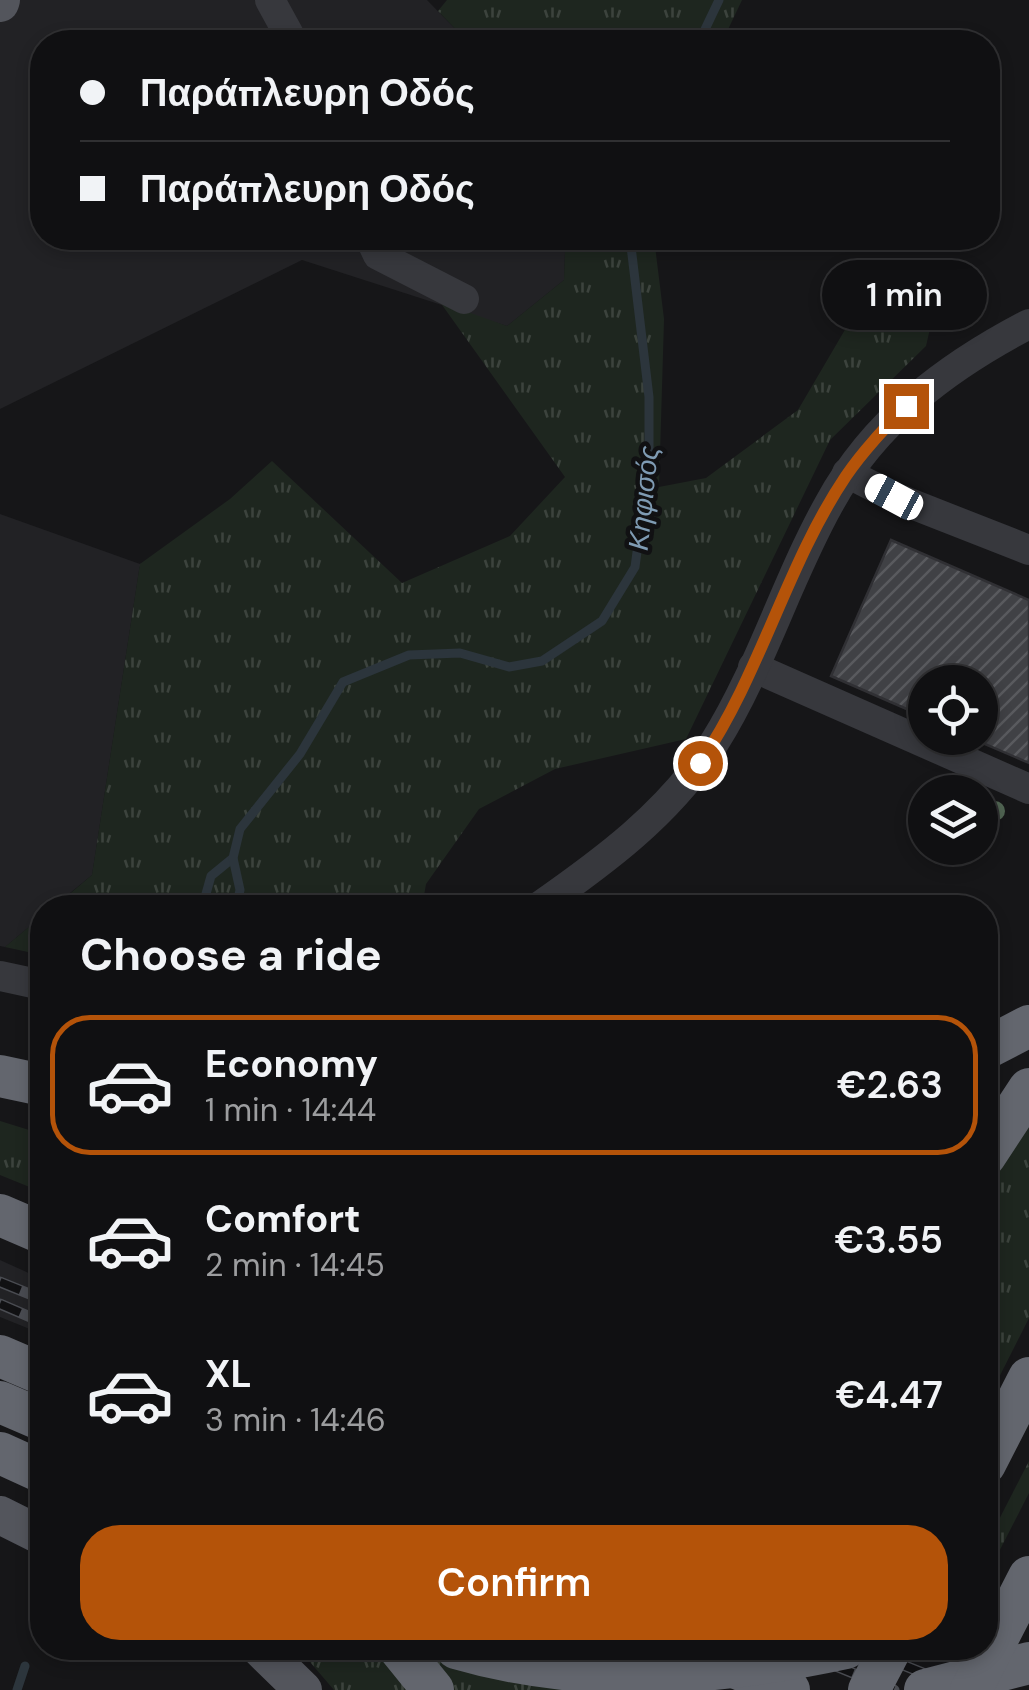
<!DOCTYPE html>
<html lang="en">
<head>
<meta charset="utf-8">
<style>
  :root { --surface:#101012; --page:#19191b; --text:#f1f3f6; --muted:#9c9d9f; --line:#303032; --accent:#b45309 }
  body { margin:0; font-family:"DM Sans",sans-serif; background:var(--page); color:var(--text); height:100vh; display:flex; flex-direction:column; font-size:38px; white-space:nowrap }
  * { box-sizing:border-box; margin:0 }
  p { font-size:32px; color:var(--muted) }
  .icon { flex:none; width:55px; height:55px; fill:none; stroke:currentColor; stroke-width:2; stroke-linecap:round; stroke-linejoin:round }
  .map { position:relative; flex:1; overflow:hidden }
  .side { position:absolute; left:30px; top:895px; width:968px; height:765px; display:flex; flex-direction:column; background:var(--surface); border-radius:40px; box-shadow:0 5px 15px #0003,0 0 0 2px var(--line) }
  .side>* { flex:none }
  .hud { position:absolute; left:30px; top:30px; width:970px; height:220px; border-radius:40px; box-shadow:0 5px 15px #0003,0 0 0 2px var(--line); display:grid; align-content:center; height:220px; padding:0 50px; background:var(--surface) }
  .tools { position:absolute; left:908px; top:665px; display:grid; gap:20px }
  .tools a { display:grid; place-items:center; width:90px; height:90px; border-radius:50%; background:var(--surface); box-shadow:0 5px 15px #0003,0 0 0 2px var(--line); font-size:50px }
  .end { position:absolute; width:45px; height:45px; margin:-22px; border:12px solid #b45309; background:#fff; box-shadow:0 0 0 5px #fff }
  .from { border-radius:50% }
  .bubble { position:absolute; height:70px; border-radius:35px; background:var(--surface); box-shadow:0 5px 15px #0003,0 0 0 2px var(--line); font-size:32px; font-weight:600; line-height:70px; text-align:center }
  .car { position:absolute; width:30px; height:60px; margin:-30px -15px; border-radius:12px; box-shadow:0 0 8px 2px #0007; background:linear-gradient(#fff 24%,#345 0 40%,#fff 0 76%,#345 0 86%,#fff 0) }
  .hud b { display:flex; align-items:center; gap:35px; height:95px; font-size:38px }
  .hud b+b { border-top:2px solid var(--line) }
  .hud i { width:25px; height:25px; background:var(--text) }
  ul { padding:0; list-style:none }
  li { display:flex; align-items:center; gap:30px; height:140px; margin:0 20px 15px; padding:0 30px; border:5px solid transparent; border-radius:40px }
  li div { flex:1 }
  li b { display:block; font-size:38px }
  li em { font-style:normal; font-weight:600 }
  li.active { border-color:var(--accent) }
  li>.icon { width:90px; height:90px; stroke-width:1.5 }
  h2 { padding:0 50px; font-size:45px; line-height:120px }
  .cta { display:flex; gap:20px; margin-top:auto; padding:20px 50px }
  .cta a { flex:1; height:115px; border-radius:40px; background:var(--accent); color:#fff; font-size:40px; font-weight:600; line-height:115px; text-align:center }
  .map>svg:first-child { display:block }
</style>
</head>
<body>
<div class="map">
<svg width="1029" height="1690" viewBox="0 0 1029 1690">
  <defs>
    <pattern id="grass-tufts" width="24" height="20" patternUnits="userSpaceOnUse" patternTransform="scale(2.5)"><rect width="24" height="20" fill="#1e261f"/><path d="M3 7l-1-3M5 7V3M7 7l1-3M15 17l-1-3M17 17v-4M19 17l1-3" fill="none" stroke="#3c433d"/></pattern>
    <pattern id="building-hatch" width="6" height="6" patternUnits="userSpaceOnUse" patternTransform="scale(2.5)"><rect width="6" height="6" fill="#404145"/><path d="M-1 1l2-2M0 6l6-6M5 7l2-2" fill="none" stroke="#595a5e"/></pattern>
  </defs>
  <rect width="100%" height="100%" fill="#161618"/>
  <g fill="#222225">
    <path d="M 0,0 L 427,0 L 468,42 L 42,42 L 42,238 L 498,238 L 565,252 L 564,280 L 507,326 L 302,260 L 0,409 Z"/>
    <path d="M 0,514 L 140,564 L 92,875 L 53,907 L 42,908 L 42,916 L 5,947 L 0,946 Z"/>
    <path d="M 0,1260 L 42,1279 L 42,1334 L 0,1317 Z"/>
  </g>
  <g fill="url(#grass-tufts)">
    <path d="M 447,0 L 742,0 L 722,42 L 468,42 L 438,11 Z"/>
    <path d="M 498,238 L 654,238 L 664,319 L 659,487 L 706,478 L 798,410 L 863,299 L 934,311 L 926,346 L 830,440 L 686,739 L 555,769 L 479,809 L 426,884 L 422,907 L 53,908 L 92,875 L 140,564 L 230,499 L 272,461 L 402,583 L 510,536 L 565,477 L 440,302 L 507,326 L 564,280 L 565,252 Z"/>
    <path d="M 42,916 L 42,955 L 5,947 Z"/>
    <path d="M 1029,1120 L 1029,1318 L 985,1405 L 985,1194 Z"/>
    <path d="M 0,1121 L 42,1134 L 42,1192 L 0,1175 Z"/>
    <path d="M 1029,1461 L 1029,1493 L 985,1579 L 985,1547 Z"/>
    <path d="M 298,1648 L 598,1648 L 696,1690 L 334,1690 Z"/>
  </g>
  <g fill="none" stroke-linecap="round" stroke-linejoin="round">
    <g stroke="#2c353c" stroke-width="9">
      <path d="M 699,42 L 719,0"/>
      <path d="M 202,908 L 211,876 L 233,858"/>
      <path d="M 236,908 L 240,890 L 233,858 L 240,829 L 300,754 L 343,682 L 409,655 L 460,653 L 509,667 L 542,661 L 602,621 L 635,567 L 649,462 L 649,397 L 630,238"/>
      <path d="M 17,1690 L 25,1666"/>
    </g>
  </g>
  <path fill="url(#building-hatch)" stroke="#303034" stroke-width="2.5" d="M 891,540 L 1029,600 L 1029,763 L 971,738 L 980,738 L 980,682 L 925,682 L 925,717 L 831,676 Z"/>
  <g fill="none" stroke-linecap="round" stroke-linejoin="round">
    <g stroke="#37383d" stroke-width="30">
      <path d="M 270,0 L 293,42"/>
      <path d="M 370,238 L 378,255 L 464,299"/>
      <path d="M 847,473 L 894,497 L 1029,550"/>
      <path d="M 753,667 L 1029,789"/>
      <path d="M 537,908 C 603,862 670,813 714,743 C 761,668 786,581 829,504 C 874,421 948,366 1029,324"/>
      <path d="M 0,976 L 42,985"/>
    </g>
    <g stroke="#53555c" stroke-width="38">
      <path d="M 0,3 L 1,0"/>
      <path d="M 0,1515 L 42,1536"/>
      <path d="M 260,1648 L 303,1690"/>
    </g>
    <g stroke="#63666e" stroke-width="42">
      <path d="M 985,1049 L 1029,1026"/>
      <path d="M 0,1076 L 42,1085"/>
      <path d="M 985,1156 L 1029,1089"/>
      <path d="M 0,1215 L 42,1233"/>
      <path d="M 0,1356 L 42,1374"/>
      <path d="M 0,1402 L 42,1420"/>
      <path d="M 0,1453 L 42,1472"/>
      <path d="M 985,1464 L 1029,1378"/>
      <path d="M 399,1648 L 433,1690"/>
      <path d="M 689,1648 L 789,1690"/>
    </g>
    <g stroke="#4a4c52" stroke-width="11">
      <g id="rail">
        <path d="M 0,1282 L 42,1299"/>
        <path d="M 0,1304 L 42,1322"/>
        <path d="M 792,1648 L 894,1690"/>
        <path d="M 861,1648 L 965,1690"/>
      </g>
    </g>
    <use href="#rail" stroke="#111113" stroke-width="8" stroke-dasharray="22" stroke-linecap="butt"/>
    <g stroke="#63666e" stroke-width="42">
      <path d="M 456,1648 C 586,1686 716,1676 846,1648"/>
      <path d="M 869,1690 L 891,1648"/>
      <path d="M 925,1690 L 1029,1663"/>
      <path d="M 971,1690 L 1029,1577"/>
    </g>
  </g>
  <circle fill="#506452" cx="995" cy="811" r="10"/>
  <g fill="none" stroke-linecap="round" stroke-linejoin="round">
    <path stroke="#b45309" stroke-width="12" d="M 700,763 C 761,674 786,565 846,476 C 863,451 885,428 906,406"/>
  </g>
  <g text-anchor="middle" stroke-width="9" stroke-linejoin="round" paint-order="stroke">
    <g font-size="28" font-style="italic" fill="#7f9bb3" stroke="#111113">
      <text transform="translate(643 498) rotate(-84)" y="10">Κηφισός</text>
    </g>
  </g>
</svg>
<div class="tools">
<a><svg class="icon" aria-label="locate" viewBox="0 0 24 24"><circle cx="12" cy="12" r="6"/><path d="M12 2v4M12 18v4M2 12h4M18 12h4"/></svg></a>
<a><svg class="icon" aria-label="layers" viewBox="0 0 24 24"><path d="M12 4l9 5-9 5-9-5zM3 14l9 5 9-5"/></svg></a>
</div>
<i class="end from" style="left:700px;top:763px"></i>
<i class="end" style="left:906px;top:406px"></i>
<div class="bubble" style="left:822px;top:260px;width:165px">1 min</div>
<i class="car" style="left:894px;top:497px;rotate:298deg"></i>
<div class="hud">
<b><i class="from"></i>Παράπλευρη Οδός</b>
<b><i></i>Παράπλευρη Οδός</b>
</div>
<section class="side">
<h2>Choose a ride</h2>
<ul>
<li class="active"><svg class="icon" aria-label="car" viewBox="0 0 24 24"><path d="M5 17H2v-5l4-1 3-4h7l3 4 3 1v5h-3M9 17h6M6 11h13"/><circle cx="7" cy="17" r="2"/><circle cx="17" cy="17" r="2"/></svg><div><b>Economy</b><p>1 min · 14:44</p></div><em>€2.63</em></li>
<li><svg class="icon" aria-label="car" viewBox="0 0 24 24"><path d="M5 17H2v-5l4-1 3-4h7l3 4 3 1v5h-3M9 17h6M6 11h13"/><circle cx="7" cy="17" r="2"/><circle cx="17" cy="17" r="2"/></svg><div><b>Comfort</b><p>2 min · 14:45</p></div><em>€3.55</em></li>
<li><svg class="icon" aria-label="car" viewBox="0 0 24 24"><path d="M5 17H2v-5l4-1 3-4h7l3 4 3 1v5h-3M9 17h6M6 11h13"/><circle cx="7" cy="17" r="2"/><circle cx="17" cy="17" r="2"/></svg><div><b>XL</b><p>3 min · 14:46</p></div><em>€4.47</em></li>
</ul>
<div class="cta"><a>Confirm</a></div>
</section>
</div>
</body>
</html>
